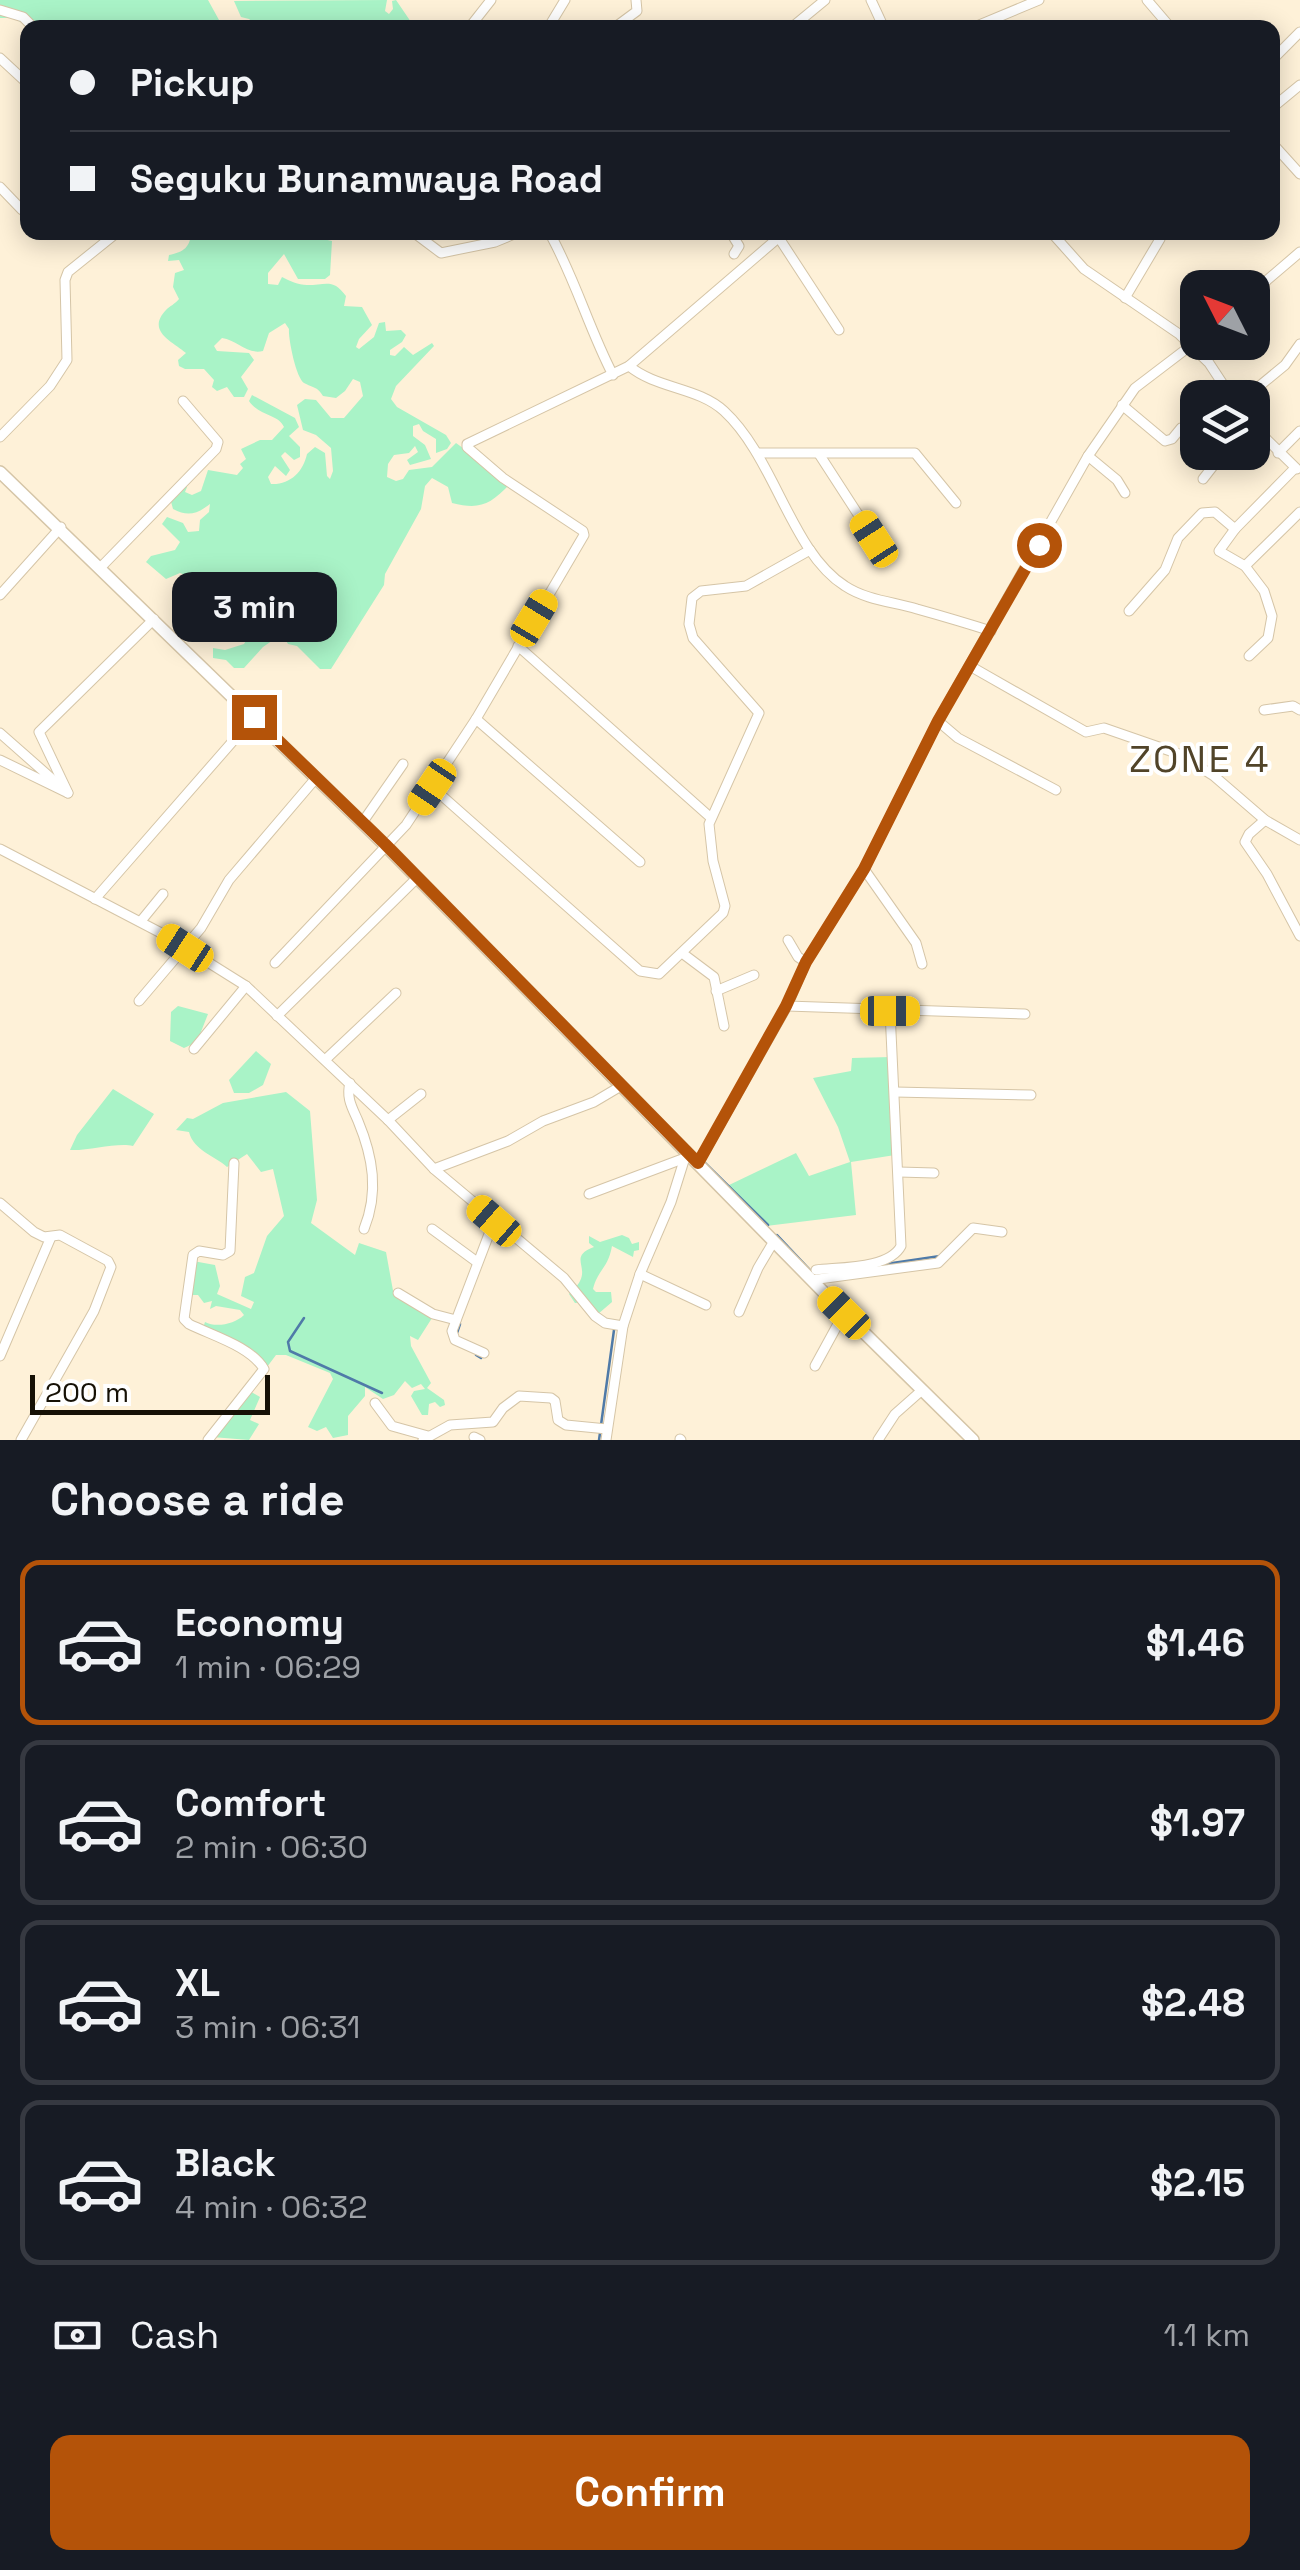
<!DOCTYPE html>
<html lang="en">
<head>
<meta charset="utf-8">
<style>
  :root { --surface:#171b24; --page:#20242c; --text:#f1f3f6; --muted:#9ea1a6; --line:#363941; --accent:#b45309 }
  body { margin:0; font-family:"Space Grotesk",sans-serif; background:var(--page); color:var(--text); height:100vh; display:flex; flex-direction:column; font-size:38px; white-space:nowrap }
  * { box-sizing:border-box; margin:0 }
  p { font-size:32px; color:var(--muted) }
  .icon { flex:none; width:55px; height:55px; fill:none; stroke:currentColor; stroke-width:2; stroke-linecap:round; stroke-linejoin:round }
  .map { position:relative; height:1440px; overflow:hidden }
  .panel { display:flex; flex-direction:column; background:var(--surface); flex:1 }
  .panel>* { flex:none }
  .banner { position:absolute; left:20px; top:20px; width:1260px; height:220px; border-radius:20px; box-shadow:0 5px 25px #0003; display:grid; align-content:center; height:220px; padding:0 50px; background:var(--surface) }
  .needle { width:65px; rotate:312deg }
  .fabs { position:absolute; left:1180px; top:270px; display:grid; gap:20px }
  .fabs a { display:grid; place-items:center; width:90px; height:90px; border-radius:20px; background:var(--surface); box-shadow:0 5px 25px #0003; font-size:50px }
  .scale { position:absolute; left:30px; bottom:25px; width:240px; box-sizing:border-box; padding-left:10px; border:5px solid #161106; border-top:0; font-size:28px; line-height:35px; white-space:nowrap; color:#161106; -webkit-text-stroke:8px #fff; paint-order:stroke }
  .end { position:absolute; width:45px; height:45px; margin:-22px; border:12px solid #b45309; background:#fff; box-shadow:0 0 0 5px #fff }
  .from { border-radius:50% }
  .bubble { position:absolute; height:70px; border-radius:20px; background:var(--surface); box-shadow:0 5px 25px #0003; font-size:32px; font-weight:800; line-height:70px; text-align:center }
  .car { position:absolute; width:30px; height:60px; margin:-30px -15px; border-radius:12px; box-shadow:0 0 8px 2px #0007; background:linear-gradient(#f5c518 24%,#345 0 40%,#f5c518 0 76%,#345 0 86%,#f5c518 0) }
  .banner b { display:flex; align-items:center; gap:35px; height:95px; font-size:38px }
  .banner b+b { border-top:2px solid var(--line) }
  .banner i { width:25px; height:25px; background:var(--text) }
  ul { padding:0; list-style:none }
  li { display:flex; align-items:center; gap:30px; height:165px; margin:0 20px 15px; padding:0 30px; border:5px solid var(--line); border-radius:20px }
  li div { flex:1 }
  li b { display:block; font-size:38px }
  li em { font-style:normal; font-weight:800 }
  li.selected { border-color:var(--accent) }
  li>.icon { width:90px; height:90px; stroke-width:1.5 }
  h2 { padding:0 50px; font-size:45px; line-height:120px }
  .pay { display:flex; align-items:center; gap:25px; height:110px; padding:0 50px; font-size:38px }
  .pay p { margin-inline-start:auto }
  .primary-button { display:flex; gap:20px; margin-top:auto; padding:20px 50px }
  .primary-button a { flex:1; height:115px; border-radius:20px; background:var(--accent); color:#fff; font-size:40px; font-weight:800; line-height:115px; text-align:center }
  .map>svg:first-child { display:block }
</style>
</head>
<body>
<div class="map">
<svg width="1300" height="1440" viewBox="0 0 1300 1440">
  <rect width="100%" height="100%" fill="#fef1d8"/>
  <g fill="#a9f3c7">
    <path d="M 0,0 L 208,0 L 219,20 L 209,28 L 30,27 L 13,18 L 0,18 Z"/>
    <path d="M 387,0 L 385,11 L 389,14 L 393,9 L 392,1 L 396,0 L 411,22 L 410,27 L 259,27 L 249,19 L 241,17 L 234,1 Z"/>
    <path d="M 191,233 L 296,233 L 332,241 L 330,275 L 325,279 L 298,279 L 284,254 L 268,273 L 268,284 L 278,285 L 282,277 C 290,281 298,285 307,285 C 326,285 333,278 346,296 L 344,306 L 362,307 L 372,325 L 359,339 L 356,347 L 359,349 L 374,337 L 379,323 L 385,322 L 386,331 L 401,330 L 406,335 L 402,342 L 390,350 L 390,355 L 395,356 L 404,347 L 413,355 L 432,343 L 434,346 L 396,386 L 391,399 L 397,407 L 446,435 L 451,443 L 447,449 L 436,453 L 436,439 L 423,431 L 419,424 L 413,426 L 413,436 L 425,445 L 431,459 L 410,465 L 407,460 L 418,452 L 415,446 L 409,453 L 394,455 L 388,464 L 387,477 L 396,481 L 403,479 L 409,470 L 432,467 L 456,443 L 511,483 C 490,505 480,510 452,503 L 448,487 L 432,478 L 425,486 L 421,509 L 385,574 L 384,585 L 331,669 L 320,669 L 297,646 L 288,644 L 282,634 L 263,647 L 244,668 L 234,668 L 226,660 L 213,658 L 213,648 L 225,650 L 244,644 L 252,630 L 268,628 L 272,622 L 248,595 L 243,594 L 218,602 C 209,591 197,590 188,576 L 180,573 L 166,579 L 146,562 L 151,556 L 175,550 L 180,542 L 162,524 L 167,517 L 183,523 L 188,532 L 199,531 L 200,520 L 209,512 L 210,504 C 197,514 188,517 173,509 L 169,494 L 182,481 L 187,487 L 185,492 L 192,495 L 201,491 L 208,470 L 237,475 L 243,468 L 240,464 L 246,459 L 241,449 L 260,440 L 272,440 L 284,427 C 279,414 259,416 249,401 L 252,395 L 295,418 L 299,427 L 289,436 L 300,447 L 300,457 L 294,460 L 285,452 L 281,456 L 290,470 L 286,476 L 275,466 L 268,477 L 271,484 C 290,485 303,472 307,454 L 315,447 L 325,453 L 327,476 L 330,479 L 333,471 L 331,448 L 316,435 L 303,430 L 297,405 L 305,399 L 316,400 L 331,418 L 344,418 L 363,396 L 360,382 L 353,379 L 345,391 L 336,398 L 323,396 C 317,386 313,388 304,383 C 296,378 288,338 289,329 L 285,323 L 269,333 L 263,351 C 247,355 237,340 222,338 L 214,346 L 217,351 L 249,353 L 254,360 L 241,377 L 248,389 L 244,397 L 234,397 L 227,387 L 217,391 L 212,387 L 214,380 L 204,369 L 185,369 L 179,366 L 178,360 L 186,353 C 172,341 146,331 166,310 C 170,306 175,304 179,299 L 173,287 L 175,273 L 184,270 L 179,260 L 168,261 L 169,255 C 184,252 190,247 191,233 Z"/>
    <path d="M 178,1006 L 208,1014 L 197,1042 L 184,1048 L 170,1041 L 171,1012 Z"/>
    <path d="M 256,1051 L 271,1064 L 263,1085 L 249,1093 L 234,1093 L 229,1080 Z"/>
    <path d="M 891,1057 L 895,1155 L 851,1162 L 856,1215 L 766,1226 L 727,1186 L 796,1153 L 809,1176 L 850,1162 L 838,1127 L 813,1078 L 851,1071 L 852,1058 Z"/>
    <path d="M 113,1089 L 154,1114 L 133,1146 C 118,1142 89,1151 70,1150 L 77,1135 Z"/>
    <path d="M 286,1092 L 310,1111 L 317,1200 L 311,1223 L 355,1255 L 359,1243 L 386,1252 L 394,1296 L 432,1318 L 418,1340 L 410,1336 L 411,1346 L 431,1383 L 427,1388 L 444,1400 L 445,1405 L 440,1407 L 435,1402 L 429,1404 L 428,1415 L 422,1415 L 411,1396 L 414,1391 L 425,1389 L 421,1384 L 412,1388 L 405,1381 L 394,1395 L 383,1399 L 365,1387 L 365,1396 L 348,1416 L 348,1435 L 333,1438 L 326,1427 L 317,1431 L 308,1427 L 333,1379 L 330,1373 L 286,1355 L 276,1355 L 267,1367 L 253,1350 L 203,1328 L 205,1322 C 216,1328 235,1324 244,1315 L 240,1310 L 216,1306 L 210,1309 L 212,1301 L 204,1303 L 198,1295 L 189,1295 L 193,1261 L 215,1265 L 220,1286 L 217,1294 L 251,1309 L 254,1302 L 241,1296 L 245,1277 L 254,1273 L 267,1236 L 284,1216 L 273,1169 L 261,1172 L 247,1154 L 227,1167 C 214,1155 194,1151 189,1132 L 176,1130 L 187,1118 L 193,1119 L 223,1103 Z"/>
    <path d="M 622,1235 L 629,1238 L 632,1244 L 639,1242 L 639,1250 L 634,1251 L 633,1257 L 612,1246 C 608,1269 598,1269 593,1289 L 596,1292 L 611,1292 L 612,1302 L 598,1314 L 584,1302 L 575,1303 L 569,1294 C 572,1289 578,1286 580,1281 C 588,1266 569,1256 594,1247 L 589,1243 L 589,1236 L 600,1242 Z"/>
    <path d="M 248,1390 L 260,1397 L 250,1420 L 259,1424 L 249,1440 L 212,1437 Z"/>
  </g>
  <g fill="none" stroke-linecap="round" stroke-linejoin="round">
    <g stroke="#4f7aa8" stroke-width="2.5">
      <path d="M 705,1163 L 768,1225"/>
      <path d="M 777,1235 L 810,1270"/>
      <path d="M 879,1265 L 940,1256"/>
      <path d="M 304,1318 L 288,1342 L 290,1351 L 382,1393"/>
      <path d="M 457,1333 L 460,1324"/>
      <path d="M 476,1355 L 481,1358"/>
      <path d="M 601,1425 L 614,1330"/>
      <path d="M 599,1440 L 600,1433"/>
    </g>
    <g stroke="#d5c5a7" stroke-width="11">
      <g id="minor">
        <path d="M 871,0 L 884,28"/>
        <path d="M 1147,0 L 1171,28"/>
        <path d="M 0,10 L 23,17 L 34,28"/>
        <path d="M 469,28 L 491,0"/>
        <path d="M 548,28 L 565,0"/>
        <path d="M 614,28 L 637,11 L 636,0"/>
        <path d="M 791,28 L 825,0"/>
        <path d="M 972,28 L 1039,0"/>
        <path d="M 0,58 L 28,84"/>
        <path d="M 1272,60 L 1300,32"/>
        <path d="M 1272,108 L 1300,85"/>
        <path d="M 1272,143 L 1300,174"/>
        <path d="M 0,187 L 22,210 L 28,211"/>
        <path d="M 413,232 L 441,253 L 495,242 L 519,232"/>
        <path d="M 549,232 C 575,278 589,329 613,375"/>
        <path d="M 1051,232 L 1084,269 L 1179,334 L 1209,363 L 1232,398"/>
        <path d="M 731,233 L 739,246 L 734,254"/>
        <path d="M 779,238 L 839,330"/>
        <path d="M 1252,293 L 1300,252"/>
        <path d="M 1125,298 L 1160,239"/>
        <path d="M 629,366 C 657,389 698,387 724,411 C 775,458 791,552 845,586 C 866,600 894,602 917,609 C 942,616 966,623 991,631"/>
        <path d="M 1245,398 L 1285,365 L 1300,344"/>
        <path d="M 1122,405 L 1165,441 L 1172,439 L 1181,428"/>
        <path d="M 1252,425 L 1297,469"/>
        <path d="M 0,437 L 50,386 L 67,360 L 65,280 L 68,272 L 114,235"/>
        <path d="M 759,453 L 915,453 L 956,503"/>
        <path d="M 1278,453 L 1300,431"/>
        <path d="M 819,454 L 874,539"/>
        <path d="M 1088,456 L 1117,480 L 1125,493"/>
        <path d="M 1203,479 L 1224,452"/>
        <path d="M 1235,529 L 1219,551 L 1245,566 L 1264,591 L 1272,616 L 1268,638 L 1249,656"/>
        <path d="M 1245,566 L 1300,512"/>
        <path d="M 101,567 L 216,449 L 218,442 L 183,401"/>
        <path d="M 0,595 L 61,527"/>
        <path d="M 1129,611 L 1165,570 L 1178,538 L 1202,513 L 1215,512 L 1235,529 L 1295,468"/>
        <path d="M 518,646 L 710,817"/>
        <path d="M 970,666 L 1086,732 L 1104,728 L 1179,754 L 1214,776 L 1265,820 L 1300,840"/>
        <path d="M 1264,710 L 1293,706 L 1300,710"/>
        <path d="M 476,719 L 640,862"/>
        <path d="M 938,721 L 958,738 L 1056,790"/>
        <path d="M 0,733 L 68,793 L 0,760"/>
        <path d="M 432,787 L 640,971 L 659,974 L 723,913 L 725,906 L 713,861 L 709,824 L 759,713 L 693,638 L 689,624 L 692,598 L 701,591 L 746,586 L 810,550"/>
        <path d="M 68,793 L 39,732 L 154,619"/>
        <path d="M 1265,820 L 1249,834 L 1245,842 L 1267,874 L 1300,936"/>
        <path d="M 362,823 L 403,764"/>
        <path d="M 0,849 L 163,934 L 246,986 L 388,1120 L 434,1169 L 564,1278 L 595,1316 L 605,1323 L 623,1326"/>
        <path d="M 864,869 L 916,943 L 922,964"/>
        <path d="M 95,899 L 254,717"/>
        <path d="M 141,921 L 163,894"/>
        <path d="M 788,940 L 798,957 L 806,962"/>
        <path d="M 682,953 L 714,977 L 724,1026"/>
        <path d="M 275,963 L 406,825 L 476,719 L 584,535 L 583,531 L 503,478 L 467,447 L 467,444 L 629,366 L 785,232"/>
        <path d="M 716,991 L 754,975"/>
        <path d="M 139,1001 L 201,928 L 229,880 L 316,778"/>
        <path d="M 787,1006 L 1025,1014"/>
        <path d="M 277,1016 L 417,878"/>
        <path d="M 194,1049 L 246,986"/>
        <path d="M 325,1060 L 396,993"/>
        <path d="M 350,1083 C 346,1098 352,1107 358,1121 C 373,1157 379,1192 364,1229"/>
        <path d="M 895,1092 L 1031,1095"/>
        <path d="M 388,1120 L 421,1094"/>
        <path d="M 698,1163 L 787,1006 L 806,962 L 864,869 L 938,721 L 1088,456 L 1135,388 L 1198,340"/>
        <path d="M 434,1169 L 508,1141 L 543,1121 L 594,1102 L 621,1086"/>
        <path d="M 899,1172 L 934,1173"/>
        <path d="M 589,1194 L 685,1158"/>
        <path d="M 0,1203 L 34,1232 L 44,1237 L 60,1235 L 108,1261 L 111,1267 L 94,1311 L 21,1440"/>
        <path d="M 432,1229 L 477,1262"/>
        <path d="M 816,1270 C 840,1267 889,1269 901,1246 L 890,1011"/>
        <path d="M 640,1274 L 706,1305"/>
        <path d="M 811,1280 L 938,1263 L 973,1228 L 1002,1232"/>
        <path d="M 398,1293 L 433,1314 L 456,1320"/>
        <path d="M 739,1312 L 758,1268 L 774,1241"/>
        <path d="M 484,1353 L 455,1340 L 452,1331 L 494,1221"/>
        <path d="M 0,1356 L 51,1237"/>
        <path d="M 815,1366 L 844,1313"/>
        <path d="M 375,1403 L 392,1426 L 428,1436"/>
        <path d="M 474,1437 L 480,1440"/>
        <path d="M 680,1439 L 681,1440"/>
        <path d="M 208,1440 L 264,1369 C 250,1346 213,1336 189,1324 L 184,1319 L 193,1255 L 199,1251 L 223,1255 L 230,1251 L 234,1163"/>
        <path d="M 423,1440 L 450,1425 L 493,1422 L 503,1408 L 519,1396 L 551,1398 L 555,1401 L 558,1420 L 566,1425 L 607,1429"/>
        <path d="M 606,1440 L 623,1326 L 640,1274 L 671,1202 L 687,1151"/>
        <path d="M 878,1440 L 895,1414 L 921,1391"/>
      </g>
    </g>
    <g stroke="#d5c5a7" stroke-width="14">
      <path id="major" d="M 0,472 L 385,845 L 844,1313 L 973,1440"/>
    </g>
    <use href="#minor" stroke="#fff" stroke-width="9"/>
    <use href="#major" stroke="#fff" stroke-width="11"/>
  </g>
  <g fill="none" stroke-linecap="round" stroke-linejoin="round">
    <path stroke="#b45309" stroke-width="12" d="M 254,717 L 385,844 L 698,1163 L 786,1006 L 806,962 L 864,869 L 938,721 L 1039,545"/>
  </g>
  <g text-anchor="middle" stroke-width="8" stroke-linejoin="round" paint-order="stroke">
    <g font-size="38" letter-spacing="2.5" fill="#514429" stroke="#fff">
      <text x="1200" y="772">ZONE 4</text>
    </g>
  </g>
</svg>
<div class="fabs">
<a><svg class="needle" viewBox="-14 -14 28 28"><path d="M0-13l5 13h-10z" fill="#e53935"/><path d="M0 13l5-13h-10z" fill="#9ea1a6"/></svg></a>
<a><svg class="icon" aria-label="layers" viewBox="0 0 24 24"><path d="M12 4l9 5-9 5-9-5zM3 14l9 5 9-5"/></svg></a>
</div>
<div class="scale">200 m</div>
<i class="end from" style="left:1039px;top:545px"></i>
<i class="end" style="left:254px;top:717px"></i>
<div class="bubble" style="left:172px;top:572px;width:165px">3 min</div>
<i class="car" style="left:874px;top:539px;rotate:327deg"></i>
<i class="car" style="left:534px;top:618px;rotate:31deg"></i>
<i class="car" style="left:432px;top:787px;rotate:214deg"></i>
<i class="car" style="left:185px;top:948px;rotate:303deg"></i>
<i class="car" style="left:890px;top:1011px;rotate:90deg"></i>
<i class="car" style="left:494px;top:1221px;rotate:311deg"></i>
<i class="car" style="left:844px;top:1313px;rotate:315deg"></i>
<div class="banner">
<b><i class="from"></i>Pickup</b>
<b><i></i>Seguku Bunamwaya Road</b>
</div>
</div>
<section class="panel">
<h2>Choose a ride</h2>
<ul>
<li class="selected"><svg class="icon" aria-label="car" viewBox="0 0 24 24"><path d="M5 17H2v-5l4-1 3-4h7l3 4 3 1v5h-3M9 17h6M6 11h13"/><circle cx="7" cy="17" r="2"/><circle cx="17" cy="17" r="2"/></svg><div><b>Economy</b><p>1 min · 06:29</p></div><em>$1.46</em></li>
<li><svg class="icon" aria-label="car" viewBox="0 0 24 24"><path d="M5 17H2v-5l4-1 3-4h7l3 4 3 1v5h-3M9 17h6M6 11h13"/><circle cx="7" cy="17" r="2"/><circle cx="17" cy="17" r="2"/></svg><div><b>Comfort</b><p>2 min · 06:30</p></div><em>$1.97</em></li>
<li><svg class="icon" aria-label="car" viewBox="0 0 24 24"><path d="M5 17H2v-5l4-1 3-4h7l3 4 3 1v5h-3M9 17h6M6 11h13"/><circle cx="7" cy="17" r="2"/><circle cx="17" cy="17" r="2"/></svg><div><b>XL</b><p>3 min · 06:31</p></div><em>$2.48</em></li>
<li><svg class="icon" aria-label="car" viewBox="0 0 24 24"><path d="M5 17H2v-5l4-1 3-4h7l3 4 3 1v5h-3M9 17h6M6 11h13"/><circle cx="7" cy="17" r="2"/><circle cx="17" cy="17" r="2"/></svg><div><b>Black</b><p>4 min · 06:32</p></div><em>$2.15</em></li>
</ul>
<div class="pay"><svg class="icon" aria-label="cash" viewBox="0 0 24 24"><path d="M3 7h18v10H3z"/><circle cx="12" cy="12" r="2"/></svg>Cash<p>1.1 km</p></div>
<div class="primary-button"><a>Confirm</a></div>
</section>
</body>
</html>
